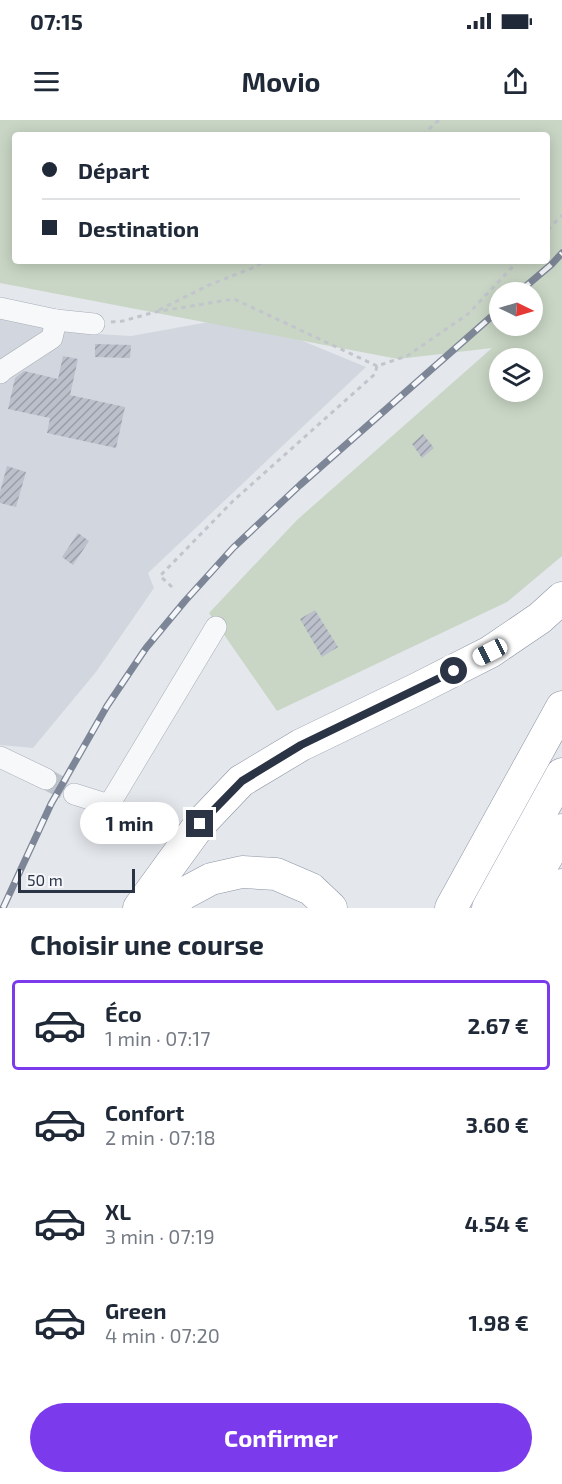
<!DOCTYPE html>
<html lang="fr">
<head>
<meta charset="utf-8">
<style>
  :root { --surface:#fff; --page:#f6f6f7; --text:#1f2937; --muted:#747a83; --line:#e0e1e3; --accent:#7c3aed }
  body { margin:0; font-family:"Exo 2",sans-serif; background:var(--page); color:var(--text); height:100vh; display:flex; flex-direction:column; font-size:22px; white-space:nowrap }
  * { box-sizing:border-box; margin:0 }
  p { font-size:20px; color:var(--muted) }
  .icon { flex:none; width:33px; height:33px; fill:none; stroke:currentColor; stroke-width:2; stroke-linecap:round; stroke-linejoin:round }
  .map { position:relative; height:788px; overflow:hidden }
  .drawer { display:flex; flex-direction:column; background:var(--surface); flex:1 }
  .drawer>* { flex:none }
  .banner { position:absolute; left:12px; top:12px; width:538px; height:132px; border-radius:6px; box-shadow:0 3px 15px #0003; display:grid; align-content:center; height:132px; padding:0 30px; background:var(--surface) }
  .needle { width:39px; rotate:95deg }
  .tools { position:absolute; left:489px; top:162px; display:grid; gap:12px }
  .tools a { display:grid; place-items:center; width:54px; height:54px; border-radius:50%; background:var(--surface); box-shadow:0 3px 15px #0003; font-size:30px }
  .scale { position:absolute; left:18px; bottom:15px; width:117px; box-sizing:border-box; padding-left:6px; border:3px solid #2b3445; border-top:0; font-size:16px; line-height:21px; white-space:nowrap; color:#2b3445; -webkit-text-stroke:4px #f4f6f9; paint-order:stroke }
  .end { position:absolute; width:27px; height:27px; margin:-14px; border:8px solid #2b3445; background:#fff; box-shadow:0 0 0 3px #fff }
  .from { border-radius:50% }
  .bubble { position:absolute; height:42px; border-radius:21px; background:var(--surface); box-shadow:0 3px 15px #0003; font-size:20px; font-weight:700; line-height:42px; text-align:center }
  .car { position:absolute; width:18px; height:36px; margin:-18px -9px; border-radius:8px; box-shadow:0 0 4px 2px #0007; background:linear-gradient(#fff 24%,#345 0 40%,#fff 0 76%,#345 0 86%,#fff 0) }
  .banner b { display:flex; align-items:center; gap:21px; height:57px; font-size:22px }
  .banner b+b { border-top:2px solid var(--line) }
  .banner i { width:15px; height:15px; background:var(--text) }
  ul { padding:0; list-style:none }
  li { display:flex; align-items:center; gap:18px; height:90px; margin:0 12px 9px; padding:0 18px; border:3px solid transparent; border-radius:6px }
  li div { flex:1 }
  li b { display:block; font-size:22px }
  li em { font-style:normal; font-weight:700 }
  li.active { border-color:var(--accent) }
  li>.icon { width:54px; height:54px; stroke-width:1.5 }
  h2 { padding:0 30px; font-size:27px; line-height:72px }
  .action { display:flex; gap:12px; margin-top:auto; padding:12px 30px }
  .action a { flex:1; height:69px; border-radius:36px; background:var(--accent); color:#fff; font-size:24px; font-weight:700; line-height:69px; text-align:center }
  .status { display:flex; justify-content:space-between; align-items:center; height:42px; padding:0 30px; background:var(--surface); direction:ltr }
  .status svg { height:16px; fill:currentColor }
  header { display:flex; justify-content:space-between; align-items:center; height:78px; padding:0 30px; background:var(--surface); font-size:27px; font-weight:700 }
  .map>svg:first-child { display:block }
</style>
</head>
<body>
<div class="status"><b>07:15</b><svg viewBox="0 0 49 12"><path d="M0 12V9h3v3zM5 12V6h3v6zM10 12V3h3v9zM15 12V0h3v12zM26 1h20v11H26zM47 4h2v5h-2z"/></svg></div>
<header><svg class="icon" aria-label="menu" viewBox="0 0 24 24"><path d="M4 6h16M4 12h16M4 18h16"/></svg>Movio<svg class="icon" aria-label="share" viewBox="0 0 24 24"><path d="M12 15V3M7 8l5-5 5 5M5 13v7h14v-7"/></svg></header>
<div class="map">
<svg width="562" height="788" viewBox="0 0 562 788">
  <defs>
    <pattern id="building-hatch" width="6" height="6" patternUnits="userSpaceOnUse" patternTransform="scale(1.5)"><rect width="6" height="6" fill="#bbc0ca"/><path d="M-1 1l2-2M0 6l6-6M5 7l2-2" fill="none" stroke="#989da6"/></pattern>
  </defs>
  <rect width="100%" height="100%" fill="#e4e7ec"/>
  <path fill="#d2d6de" d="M 0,195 L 81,213 L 131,216 L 242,196 L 366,247 L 148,453 L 154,468 L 96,552 L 33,628 L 0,625 Z"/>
  <path fill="#c9d6c5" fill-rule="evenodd" d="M 0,0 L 562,0 L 562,436 L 507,482 L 277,591 L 209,493 L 297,400 L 492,228 L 398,239 L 0,163 ZM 15,15 L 548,15 L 548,141 L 15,141 ZM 500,172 L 532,172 L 532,206 L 500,206 ZM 500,238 L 532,238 L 532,272 L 500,272 Z"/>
  <g fill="url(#building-hatch)">
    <path d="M 95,224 L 131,225 L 130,238 L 95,237 Z"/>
    <path d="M 63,236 L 78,239 L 70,275 L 125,287 L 116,328 L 47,313 L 50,298 L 8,289 L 15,258 L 24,251 L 58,259 Z"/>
    <path d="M 423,314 L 434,328 L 422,338 L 412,324 Z"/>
    <path d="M 7,346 L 26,352 L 16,387 L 0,383 L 0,372 Z"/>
    <path d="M 78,413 L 89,421 L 73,445 L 62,437 Z"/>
    <path d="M 315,490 L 338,527 L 322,537 L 300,499 Z"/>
  </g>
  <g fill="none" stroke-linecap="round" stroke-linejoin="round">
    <path stroke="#bfc3cb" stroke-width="21" stroke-dasharray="21 10" stroke-linecap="butt" d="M 46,659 L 74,674"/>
    <g stroke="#a9aeb7" stroke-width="22">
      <g id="minor">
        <path d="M 0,188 L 56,200 L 94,204"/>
        <path d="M 0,253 L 3,250 L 52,218 L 56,200"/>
        <path d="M 0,637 L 46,659"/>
        <path d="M 74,674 L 109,685 L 216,507"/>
      </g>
    </g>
    <g stroke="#8b94a3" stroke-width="33">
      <g id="highway">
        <path d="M 139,788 L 200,704 L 241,661 L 301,625 L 417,569 L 490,532 L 540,498 L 562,478"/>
        <path d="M 168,788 L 183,774 L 211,759 L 242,752 L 276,754 L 311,769 L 331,788"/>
        <path d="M 451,788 L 562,587"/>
        <path d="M 488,788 L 562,654"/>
        <path d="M 518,788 L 562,710"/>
        <path d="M 551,788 L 562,765"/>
      </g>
    </g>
    <g stroke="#c2c5cb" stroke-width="3" stroke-dasharray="4.5 4.5" stroke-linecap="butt">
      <path d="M 422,15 L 439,0"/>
      <path d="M 548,110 L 562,95"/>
      <path d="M 159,190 L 209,165 L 255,147 L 264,141"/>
      <path d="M 111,202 L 123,201 L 155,192 L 234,179 L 377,246"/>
      <path d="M 172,467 L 160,456 L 232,382 L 375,254 L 377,246 L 407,236 L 468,194 L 518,141"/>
    </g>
    <use href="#minor" stroke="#f7f8fa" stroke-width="21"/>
    <use href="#highway" stroke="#fff" stroke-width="32"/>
    <g stroke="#7d8696" stroke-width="7">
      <g id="rail">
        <path d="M 519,172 L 552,144 L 562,133"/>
        <path d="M 3,788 L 51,684 L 107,586 L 146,528 L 185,481 L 233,428 L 300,365 L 500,189"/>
      </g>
    </g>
    <use href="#rail" stroke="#f4f6f9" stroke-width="4.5" stroke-dasharray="14" stroke-linecap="butt"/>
  </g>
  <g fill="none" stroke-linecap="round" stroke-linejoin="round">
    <path stroke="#2b3445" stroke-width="8" d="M 200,704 L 242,661 L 301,625 L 454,551"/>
  </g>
</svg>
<div class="tools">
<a><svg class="needle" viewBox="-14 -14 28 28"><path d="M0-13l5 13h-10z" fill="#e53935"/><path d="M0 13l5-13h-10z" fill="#747a83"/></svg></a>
<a><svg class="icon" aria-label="layers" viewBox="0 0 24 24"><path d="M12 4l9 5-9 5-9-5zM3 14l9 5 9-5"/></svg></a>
</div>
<div class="scale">50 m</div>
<i class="end from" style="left:454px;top:551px"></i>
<i class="end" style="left:200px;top:704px"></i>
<div class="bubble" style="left:80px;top:682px;width:99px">1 min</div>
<i class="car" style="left:490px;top:532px;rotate:243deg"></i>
<div class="banner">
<b><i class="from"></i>Départ</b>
<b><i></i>Destination</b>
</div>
</div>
<section class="drawer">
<h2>Choisir une course</h2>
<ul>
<li class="active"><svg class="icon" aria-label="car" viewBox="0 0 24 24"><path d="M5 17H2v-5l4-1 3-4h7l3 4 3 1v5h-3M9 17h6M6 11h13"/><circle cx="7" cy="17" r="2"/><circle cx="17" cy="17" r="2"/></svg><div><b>Éco</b><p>1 min · 07:17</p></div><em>2.67 €</em></li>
<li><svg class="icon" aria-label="car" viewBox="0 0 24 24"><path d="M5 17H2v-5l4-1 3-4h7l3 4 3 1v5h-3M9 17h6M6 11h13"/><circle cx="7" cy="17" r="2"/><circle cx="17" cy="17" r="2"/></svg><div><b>Confort</b><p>2 min · 07:18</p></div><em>3.60 €</em></li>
<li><svg class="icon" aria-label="car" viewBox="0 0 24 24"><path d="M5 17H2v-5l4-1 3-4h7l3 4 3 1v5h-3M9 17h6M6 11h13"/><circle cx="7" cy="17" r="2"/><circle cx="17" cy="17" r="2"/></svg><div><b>XL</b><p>3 min · 07:19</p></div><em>4.54 €</em></li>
<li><svg class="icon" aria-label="car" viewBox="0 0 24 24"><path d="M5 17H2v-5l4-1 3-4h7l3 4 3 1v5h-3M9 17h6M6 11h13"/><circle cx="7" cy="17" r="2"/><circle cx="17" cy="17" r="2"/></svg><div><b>Green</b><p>4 min · 07:20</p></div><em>1.98 €</em></li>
</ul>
<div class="action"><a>Confirmer</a></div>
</section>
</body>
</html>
